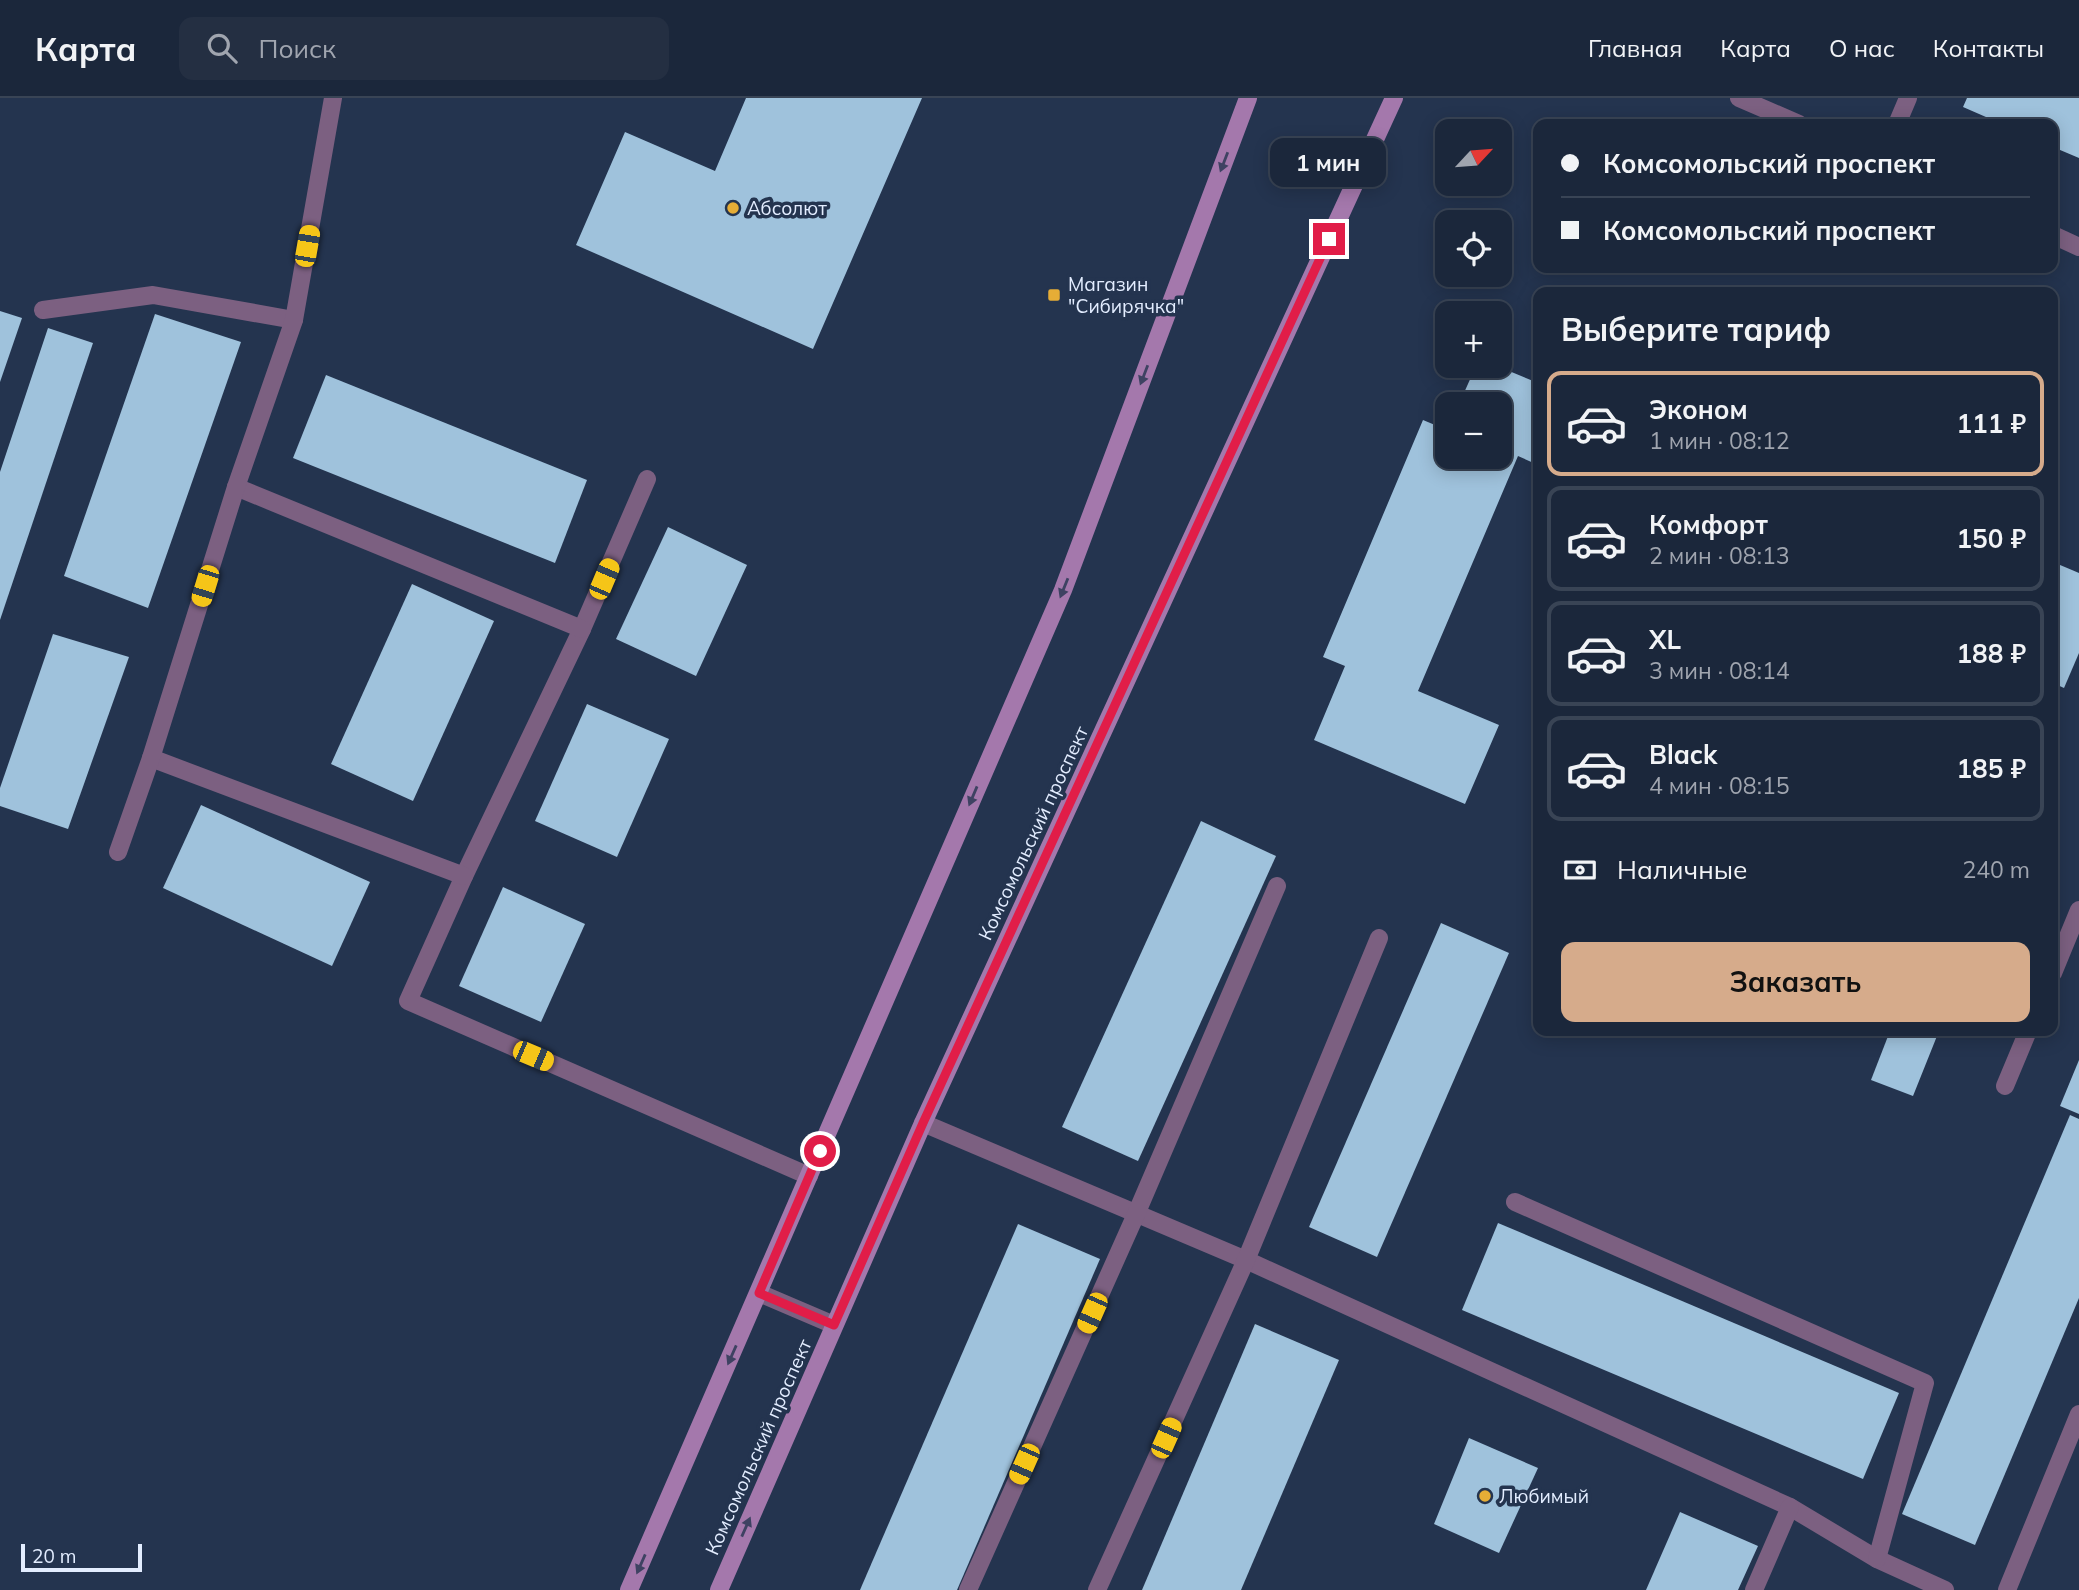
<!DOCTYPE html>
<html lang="ru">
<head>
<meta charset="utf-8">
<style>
  :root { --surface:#1b273b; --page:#242f42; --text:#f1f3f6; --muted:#a0a5af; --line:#394455; --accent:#d6ab8b }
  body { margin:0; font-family:Mulish,sans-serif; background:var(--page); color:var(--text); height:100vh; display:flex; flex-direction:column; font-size:26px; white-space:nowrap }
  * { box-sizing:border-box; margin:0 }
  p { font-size:23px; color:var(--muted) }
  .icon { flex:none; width:38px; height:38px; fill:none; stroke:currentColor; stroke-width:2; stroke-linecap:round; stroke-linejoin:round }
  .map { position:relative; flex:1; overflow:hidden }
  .details { position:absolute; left:1533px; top:189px; width:525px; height:749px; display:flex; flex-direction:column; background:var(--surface); border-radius:14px; box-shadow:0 4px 18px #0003,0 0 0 2px var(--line) }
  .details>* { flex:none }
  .top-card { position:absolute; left:1533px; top:21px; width:525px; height:154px; border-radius:14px; box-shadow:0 4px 18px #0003,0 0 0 2px var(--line); display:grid; align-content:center; height:154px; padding:0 28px; background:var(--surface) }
  .needle { width:46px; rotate:64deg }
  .tools { position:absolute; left:1435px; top:21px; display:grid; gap:14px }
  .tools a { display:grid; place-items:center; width:77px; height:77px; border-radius:14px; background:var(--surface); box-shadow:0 4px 18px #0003,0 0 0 2px var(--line); font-size:35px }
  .scale { position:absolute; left:21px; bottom:18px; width:121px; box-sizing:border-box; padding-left:7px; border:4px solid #e3edff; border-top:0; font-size:19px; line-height:24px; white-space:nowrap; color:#e3edff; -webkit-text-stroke:5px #24344f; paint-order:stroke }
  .end { position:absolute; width:32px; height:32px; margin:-16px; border:9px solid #e11d48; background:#fff; box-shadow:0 0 0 4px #fff }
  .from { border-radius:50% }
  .bubble { position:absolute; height:49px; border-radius:14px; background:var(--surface); box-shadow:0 4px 18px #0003,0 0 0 2px var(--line); font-size:23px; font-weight:700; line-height:49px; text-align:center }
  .car { position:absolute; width:21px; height:42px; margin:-21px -10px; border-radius:9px; box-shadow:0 0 5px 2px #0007; background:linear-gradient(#f5c518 24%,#345 0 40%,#f5c518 0 76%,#345 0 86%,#f5c518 0) }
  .top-card b { display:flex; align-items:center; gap:24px; height:66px; font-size:26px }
  .top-card b+b { border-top:2px solid var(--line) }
  .top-card i { width:18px; height:18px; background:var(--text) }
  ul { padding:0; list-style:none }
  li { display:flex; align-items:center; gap:21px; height:105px; margin:0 14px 10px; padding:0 14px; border:4px solid var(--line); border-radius:14px }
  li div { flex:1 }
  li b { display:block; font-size:26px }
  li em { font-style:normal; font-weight:700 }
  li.on { border-color:var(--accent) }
  li>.icon { width:63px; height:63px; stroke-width:1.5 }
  h2 { padding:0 28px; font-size:32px; line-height:84px }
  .pay { display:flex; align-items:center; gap:18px; height:77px; padding:0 28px; font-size:26px }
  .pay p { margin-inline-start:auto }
  .cta { display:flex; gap:14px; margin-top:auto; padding:14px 28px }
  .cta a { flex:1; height:80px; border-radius:14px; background:var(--accent); color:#111; font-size:28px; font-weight:700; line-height:80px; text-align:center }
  header { display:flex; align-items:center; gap:42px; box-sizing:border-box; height:98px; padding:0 35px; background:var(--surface); border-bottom:2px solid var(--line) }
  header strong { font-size:33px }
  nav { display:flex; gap:38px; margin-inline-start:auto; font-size:24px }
  .search { width:490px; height:63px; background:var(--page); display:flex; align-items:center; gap:18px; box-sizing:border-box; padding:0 24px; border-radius:14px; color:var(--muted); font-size:26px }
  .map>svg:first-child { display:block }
</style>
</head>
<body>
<header>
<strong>Карта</strong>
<div class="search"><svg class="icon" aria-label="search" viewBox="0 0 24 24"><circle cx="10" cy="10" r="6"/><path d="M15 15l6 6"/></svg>Поиск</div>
<nav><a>Главная</a><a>Карта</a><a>О нас</a><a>Контакты</a></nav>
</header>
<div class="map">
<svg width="2079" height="1492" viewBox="0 0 2079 1492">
  <rect width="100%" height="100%" fill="#24344f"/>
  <g fill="#9fc2dc">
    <path d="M 746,0 L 922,0 L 813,251 L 576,147 L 625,34 L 715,73 Z"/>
    <path d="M 1967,0 L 2079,0 L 2079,60 L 2053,49 L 2053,26 L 2002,26 L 1963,9 Z"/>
    <path d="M 0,213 L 22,220 L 0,284 Z"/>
    <path d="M 155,216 L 241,244 L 148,510 L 64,478 Z"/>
    <path d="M 48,230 L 93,245 L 0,522 L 0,374 Z"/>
    <path d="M 1476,268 L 1497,268 L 1538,285 L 1538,367 L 1518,358 L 1418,593 L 1499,627 L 1465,706 L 1314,642 L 1345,568 L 1323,559 L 1423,322 L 1447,332 L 1447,359 L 1500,359 L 1500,306 L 1459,306 Z"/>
    <path d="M 326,277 L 587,382 L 555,465 L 293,360 Z"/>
    <path d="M 668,429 L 747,467 L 696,578 L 616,541 Z"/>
    <path d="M 2053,464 L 2079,475 L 2079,555 L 2064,590 L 2053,585 Z"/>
    <path d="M 412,486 L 494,523 L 413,703 L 331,666 Z"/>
    <path d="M 53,536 L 129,559 L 68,731 L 0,708 L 0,690 Z"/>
    <path d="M 587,606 L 669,641 L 617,759 L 535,723 Z"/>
    <path d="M 201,707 L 370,784 L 332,868 L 163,790 Z"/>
    <path d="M 1201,723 L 1276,758 L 1138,1063 L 1062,1029 Z"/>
    <path d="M 503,789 L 585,826 L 541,924 L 459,888 Z"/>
    <path d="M 1441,825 L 1509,855 L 1377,1159 L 1309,1129 Z"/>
    <path d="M 1890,933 L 1939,933 L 1913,998 L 1871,982 Z"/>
    <path d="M 2079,962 L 2079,1016 L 2060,1008 Z"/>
    <path d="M 2070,1017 L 2079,1021 L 2079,1200 L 1975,1447 L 1902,1416 Z"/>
    <path d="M 1498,1125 L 1899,1295 L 1863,1381 L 1462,1212 Z"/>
    <path d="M 1018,1126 L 1100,1161 L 957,1492 L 860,1492 Z"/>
    <path d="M 1255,1226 L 1339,1262 L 1241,1492 L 1142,1492 Z"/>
    <path d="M 1469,1340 L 1538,1370 L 1499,1455 L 1434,1426 Z"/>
    <path d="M 1680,1414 L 1758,1448 L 1738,1492 L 1646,1492 Z"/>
  </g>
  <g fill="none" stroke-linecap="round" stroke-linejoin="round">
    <g stroke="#7c6081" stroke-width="18">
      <path d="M 1897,26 L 1908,0"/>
      <path d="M 43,212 L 153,197 L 294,222"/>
      <path d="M 647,381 L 582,531 L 464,778 L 408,903 L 809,1078"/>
      <path d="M 236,389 L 582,531"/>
      <path d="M 151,660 L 464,778"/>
      <path d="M 118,754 L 151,660 L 236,389 L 294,222 L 333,0"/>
      <path d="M 2053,875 L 2079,812"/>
      <path d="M 2005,988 L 2028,933"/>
      <path d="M 923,1025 L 1246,1162 L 1790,1409 L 1877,1461 L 1945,1492"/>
      <path d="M 1515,1104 L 1925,1285 L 1877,1461"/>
      <path d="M 968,1492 L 1137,1114 L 1277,788"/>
      <path d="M 1097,1492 L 1246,1162 L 1379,840"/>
      <path d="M 1754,1492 L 1790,1409"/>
      <path d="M 2007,1492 L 2079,1316"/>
    </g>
    <g stroke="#7c6081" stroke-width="18">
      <path d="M 1739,0 L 1799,26"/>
      <path d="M 2053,137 L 2079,149"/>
      <path d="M 759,1195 L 834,1227"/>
    </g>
    <g stroke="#a478ac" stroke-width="18">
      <path d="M 629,1492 L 1063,492 L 1248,0"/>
      <path d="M 719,1492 L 923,1025 L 1394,0"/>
    </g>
  </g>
  <defs><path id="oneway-solid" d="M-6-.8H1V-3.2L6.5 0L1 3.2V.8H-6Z" transform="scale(1.75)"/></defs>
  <g fill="#3e4262">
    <use href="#oneway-solid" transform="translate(1224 64) rotate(111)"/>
    <use href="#oneway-solid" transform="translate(1144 277) rotate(111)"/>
    <use href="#oneway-solid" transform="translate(1064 490) rotate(112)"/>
    <use href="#oneway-solid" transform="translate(973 698) rotate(113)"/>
    <use href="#oneway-solid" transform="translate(732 1257) rotate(114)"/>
    <use href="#oneway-solid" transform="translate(746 1429) rotate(-66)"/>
    <use href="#oneway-solid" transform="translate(641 1466) rotate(114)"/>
  </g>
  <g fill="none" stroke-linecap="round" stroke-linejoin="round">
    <path stroke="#e11d48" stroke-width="9" d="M 820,1053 L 759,1195 L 834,1227 L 923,1025 L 1329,141"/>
  </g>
  <g fill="#e6ad36" stroke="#24344f" stroke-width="2.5">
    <circle cx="733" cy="110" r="7"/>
    <rect x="1047" y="190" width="14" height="14" rx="3.5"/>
    <circle cx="1485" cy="1398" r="7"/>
  </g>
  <g text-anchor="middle" stroke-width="7" stroke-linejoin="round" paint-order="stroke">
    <g font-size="19" fill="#e3edff" stroke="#24344f" text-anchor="start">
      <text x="747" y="117">Абсолют</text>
      <text x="1068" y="193">Магазин<tspan x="1068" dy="22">"Сибирячка"</tspan></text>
      <text x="1499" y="1405">Любимый</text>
    </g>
    <g font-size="19" fill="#e3edff" stroke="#24344f">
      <text transform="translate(1033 735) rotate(-65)" y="7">Комсомольский проспект</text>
      <text transform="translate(758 1349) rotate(-66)" y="7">Комсомольский проспект</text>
    </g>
  </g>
</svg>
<div class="tools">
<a><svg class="needle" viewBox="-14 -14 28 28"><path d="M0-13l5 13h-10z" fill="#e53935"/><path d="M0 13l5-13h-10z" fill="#a0a5af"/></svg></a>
<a><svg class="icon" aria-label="locate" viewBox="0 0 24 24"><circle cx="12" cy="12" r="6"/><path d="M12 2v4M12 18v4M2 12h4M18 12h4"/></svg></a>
<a>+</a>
<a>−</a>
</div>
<div class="scale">20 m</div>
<i class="end from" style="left:820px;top:1053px"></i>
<i class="end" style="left:1329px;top:141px"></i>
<div class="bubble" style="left:1270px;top:40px;width:116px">1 мин</div>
<i class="car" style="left:307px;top:148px;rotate:10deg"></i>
<i class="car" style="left:604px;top:481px;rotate:23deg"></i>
<i class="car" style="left:205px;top:488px;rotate:197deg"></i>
<i class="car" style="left:533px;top:958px;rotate:113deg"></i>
<i class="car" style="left:1092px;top:1215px;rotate:204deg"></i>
<i class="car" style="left:1166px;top:1340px;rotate:24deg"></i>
<i class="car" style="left:1024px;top:1366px;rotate:204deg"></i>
<div class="top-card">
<b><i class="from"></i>Комсомольский проспект</b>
<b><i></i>Комсомольский проспект</b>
</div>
<section class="details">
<h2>Выберите тариф</h2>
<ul>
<li class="on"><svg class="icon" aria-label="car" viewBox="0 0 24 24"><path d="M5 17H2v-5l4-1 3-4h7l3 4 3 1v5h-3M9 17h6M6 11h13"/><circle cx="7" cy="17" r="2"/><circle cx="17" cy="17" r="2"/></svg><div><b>Эконом</b><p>1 мин · 08:12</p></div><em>111 ₽</em></li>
<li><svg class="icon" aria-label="car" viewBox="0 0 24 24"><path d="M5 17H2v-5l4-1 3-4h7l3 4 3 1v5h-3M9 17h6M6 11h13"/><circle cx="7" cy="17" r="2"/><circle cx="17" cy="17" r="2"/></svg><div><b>Комфорт</b><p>2 мин · 08:13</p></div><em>150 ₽</em></li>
<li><svg class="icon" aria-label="car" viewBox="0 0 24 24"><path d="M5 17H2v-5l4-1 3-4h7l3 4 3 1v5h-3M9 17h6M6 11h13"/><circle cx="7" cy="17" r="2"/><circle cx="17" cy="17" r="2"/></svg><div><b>XL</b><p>3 мин · 08:14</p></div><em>188 ₽</em></li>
<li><svg class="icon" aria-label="car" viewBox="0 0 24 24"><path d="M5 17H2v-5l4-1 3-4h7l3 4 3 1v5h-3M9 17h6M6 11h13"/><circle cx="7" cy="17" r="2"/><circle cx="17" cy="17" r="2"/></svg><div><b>Black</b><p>4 мин · 08:15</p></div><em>185 ₽</em></li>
</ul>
<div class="pay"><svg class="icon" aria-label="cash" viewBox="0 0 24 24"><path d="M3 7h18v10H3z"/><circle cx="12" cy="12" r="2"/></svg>Наличные<p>240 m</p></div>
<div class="cta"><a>Заказать</a></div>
</section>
</div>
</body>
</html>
